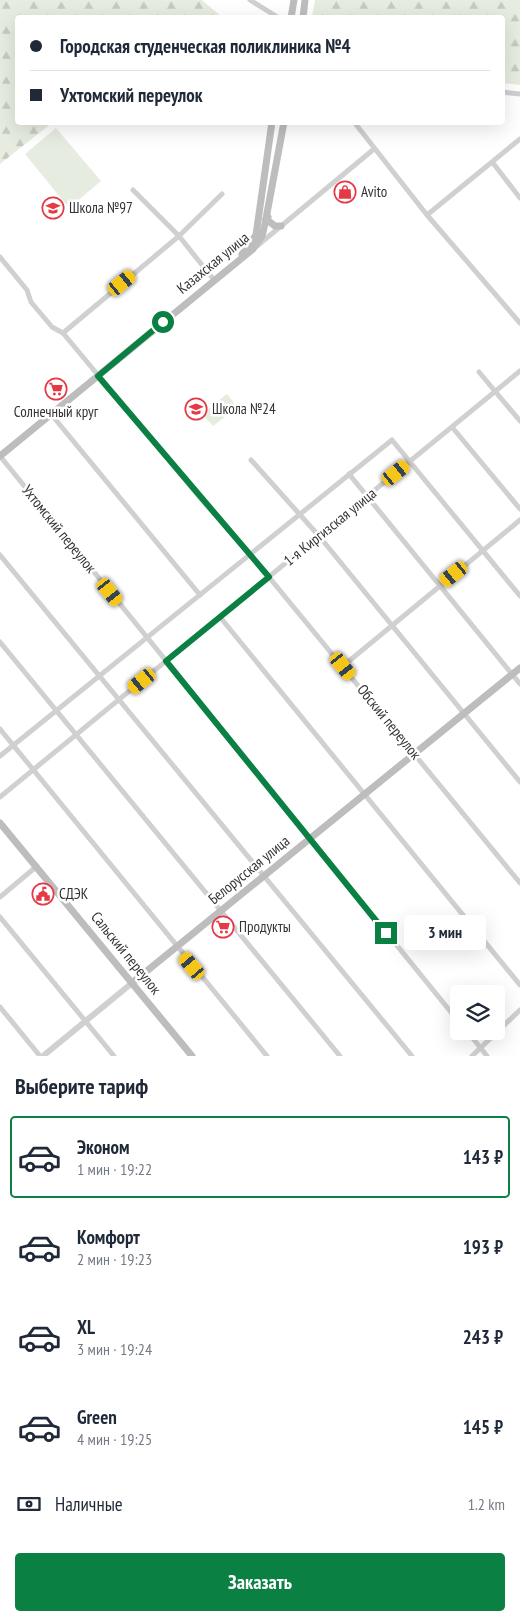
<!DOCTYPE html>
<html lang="ru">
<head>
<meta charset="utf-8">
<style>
  :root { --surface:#fff; --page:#f2f2f3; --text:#1f2937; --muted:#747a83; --line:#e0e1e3; --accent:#0b8043 }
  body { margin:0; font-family:"PT Sans Narrow",sans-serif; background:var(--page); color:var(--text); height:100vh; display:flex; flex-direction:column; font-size:19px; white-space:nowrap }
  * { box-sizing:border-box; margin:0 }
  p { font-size:16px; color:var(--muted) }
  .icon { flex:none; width:28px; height:28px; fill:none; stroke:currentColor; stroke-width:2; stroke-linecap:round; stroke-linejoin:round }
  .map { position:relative; height:1056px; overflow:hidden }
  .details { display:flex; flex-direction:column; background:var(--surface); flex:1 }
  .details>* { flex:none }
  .hud { position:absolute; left:15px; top:15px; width:490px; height:110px; border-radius:5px; box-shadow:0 5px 20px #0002; display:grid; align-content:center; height:110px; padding:0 15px; background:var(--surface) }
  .controls { position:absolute; left:450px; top:985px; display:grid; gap:10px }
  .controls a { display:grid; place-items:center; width:55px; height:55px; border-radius:5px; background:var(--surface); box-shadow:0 5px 20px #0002; font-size:25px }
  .end { position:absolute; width:22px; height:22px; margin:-11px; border:6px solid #0b8043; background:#fff; box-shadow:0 0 0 2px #fff }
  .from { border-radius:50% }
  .bubble { position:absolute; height:35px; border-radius:5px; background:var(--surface); box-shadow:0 5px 20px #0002; font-size:16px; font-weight:700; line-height:35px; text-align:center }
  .car { position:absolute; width:15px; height:30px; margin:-15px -8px; border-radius:6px; box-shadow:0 0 4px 1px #0007; background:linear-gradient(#f5c518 24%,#345 0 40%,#f5c518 0 76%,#345 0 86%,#f5c518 0) }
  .hud b { display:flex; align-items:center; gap:18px; height:48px; font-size:19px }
  .hud b+b { border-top:1px solid var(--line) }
  .hud i { width:12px; height:12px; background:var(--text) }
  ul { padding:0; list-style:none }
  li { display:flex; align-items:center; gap:15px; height:82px; margin:0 10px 8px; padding:0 5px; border:2px solid transparent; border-radius:5px }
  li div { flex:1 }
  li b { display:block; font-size:19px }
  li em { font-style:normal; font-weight:700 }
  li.selected { border-color:var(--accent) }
  li>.icon { width:45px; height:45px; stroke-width:1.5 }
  h2 { padding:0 15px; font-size:22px; line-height:60px }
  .pay { display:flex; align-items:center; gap:12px; height:55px; padding:0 15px; font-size:19px }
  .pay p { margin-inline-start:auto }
  .primary-button { display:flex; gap:10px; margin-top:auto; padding:10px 15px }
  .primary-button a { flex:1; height:58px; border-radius:5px; background:var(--accent); color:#fff; font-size:20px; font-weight:700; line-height:58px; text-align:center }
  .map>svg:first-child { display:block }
</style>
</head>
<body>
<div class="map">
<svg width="520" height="1056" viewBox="0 0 520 1056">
  <defs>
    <pattern id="forest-firs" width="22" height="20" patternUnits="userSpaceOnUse" patternTransform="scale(1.25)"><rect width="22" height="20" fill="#e6ecdf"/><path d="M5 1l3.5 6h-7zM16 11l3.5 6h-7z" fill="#c6cbc0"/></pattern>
  </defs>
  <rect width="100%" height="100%" fill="#fff"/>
  <g fill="url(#forest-firs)">
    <path d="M 0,0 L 202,0 L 222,17 L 18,18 L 18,122 L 52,123 L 0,164 Z"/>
    <path d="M 315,0 L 520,0 L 520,85 L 503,83 L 502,18 L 312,17 Z"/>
  </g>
  <g fill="#e6ecdf">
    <path d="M 56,128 L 101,181 L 69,208 L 25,154 Z"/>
    <path d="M 227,394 L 237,407 L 213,426 L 202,414 Z"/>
  </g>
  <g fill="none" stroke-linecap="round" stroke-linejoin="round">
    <g stroke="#d0d0d0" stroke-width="5">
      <path d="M 250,0 L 279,18"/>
      <path d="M 502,92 L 520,94"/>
      <path d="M 354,122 L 427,215 L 520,323"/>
      <path d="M 493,163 L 520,198"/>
      <path d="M 133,190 L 179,236 L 214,280"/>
      <path d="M 427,215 L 520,139"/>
      <path d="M 257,246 L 374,149"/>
      <path d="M 0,257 L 27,290 L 31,302 L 52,327 L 63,333 L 201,499 L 250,554 L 520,883"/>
      <path d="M 63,333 L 179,236 L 222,194"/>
      <path d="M 479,372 L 520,421"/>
      <path d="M 51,414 L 200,595"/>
      <path d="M 452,427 L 520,509"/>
      <path d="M 0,456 L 459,1022"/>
      <path d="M 251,460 L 319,536 L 520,782"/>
      <path d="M 349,474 L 520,684"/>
      <path d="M 0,555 L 412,1056"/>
      <path d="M 220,617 L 520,985"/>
      <path d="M 0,642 L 340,1056"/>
      <path d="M 343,666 L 520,520"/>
      <path d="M 0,729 L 267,1056"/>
      <path d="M 0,756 L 392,440 L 520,596"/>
      <path d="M 0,797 L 520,371"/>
      <path d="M 0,897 L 37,866"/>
      <path d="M 0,917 L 114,1056"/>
      <path d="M 0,1007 L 40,1056"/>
      <path d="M 467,1031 L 487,1056"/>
      <path d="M 472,1056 L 520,1010"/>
    </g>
    <path stroke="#d0d0d0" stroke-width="6" d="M 43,1056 L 132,983"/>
    <g stroke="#bdbdbd" stroke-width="7">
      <path d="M 291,18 L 294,0"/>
      <path d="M 303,18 L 305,0"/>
      <path d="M 268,217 L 266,219 L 275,226 L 281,226"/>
      <path d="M 242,254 L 256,235 L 272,122"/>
      <path d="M 0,456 L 253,249 L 262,236 L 265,224 L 284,122"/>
      <path d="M 0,823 L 192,1056"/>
      <path d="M 132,983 L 520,668"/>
    </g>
  </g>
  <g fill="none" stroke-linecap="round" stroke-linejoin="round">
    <path stroke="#0b8043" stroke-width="6" d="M 163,322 L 98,376 L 269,577 L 166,661 L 386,933"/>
  </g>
  <defs>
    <g id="shop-ring" transform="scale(1.125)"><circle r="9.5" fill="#fff" stroke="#e63946" stroke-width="1.5"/><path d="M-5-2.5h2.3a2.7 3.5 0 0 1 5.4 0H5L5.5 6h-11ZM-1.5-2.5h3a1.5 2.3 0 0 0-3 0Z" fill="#e63946"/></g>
    <g id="school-ring" transform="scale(1.125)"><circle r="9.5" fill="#fff" stroke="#e63946" stroke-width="1.5"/><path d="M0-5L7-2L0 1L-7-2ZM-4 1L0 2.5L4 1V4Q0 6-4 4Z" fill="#e63946"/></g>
    <g id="supermarket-ring" transform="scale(1.125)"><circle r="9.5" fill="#fff" stroke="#e63946" stroke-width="1.5"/><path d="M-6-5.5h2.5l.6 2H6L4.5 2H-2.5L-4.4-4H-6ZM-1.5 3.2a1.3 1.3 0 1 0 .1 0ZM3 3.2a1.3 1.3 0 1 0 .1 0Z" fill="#e63946"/></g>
    <g id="civic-ring" transform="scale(1.125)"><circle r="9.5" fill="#fff" stroke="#e63946" stroke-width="1.5"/><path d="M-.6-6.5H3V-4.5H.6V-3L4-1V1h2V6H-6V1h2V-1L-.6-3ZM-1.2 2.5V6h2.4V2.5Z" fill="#e63946"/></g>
  </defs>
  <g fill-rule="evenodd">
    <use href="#shop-ring" x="345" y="192"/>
    <use href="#school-ring" x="53" y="208"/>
    <use href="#supermarket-ring" x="56" y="389"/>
    <use href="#school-ring" x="196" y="409"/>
    <use href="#civic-ring" x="43" y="894"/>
    <use href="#supermarket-ring" x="223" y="927"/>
  </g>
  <g text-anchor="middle" stroke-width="5" stroke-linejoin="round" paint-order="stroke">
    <g font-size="15" fill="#333" stroke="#fff" text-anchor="start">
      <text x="361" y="197">Avito</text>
      <text x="69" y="213">Школа №97</text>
      <text x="212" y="414">Школа №24</text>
      <text x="56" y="417" text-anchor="middle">Солнечный круг</text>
      <text x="59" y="899">СДЭК</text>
      <text x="239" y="932">Продукты</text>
    </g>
    <g font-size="15" fill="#333" stroke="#fff">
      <text transform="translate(213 263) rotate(-39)" y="5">Казахская улица</text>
      <text transform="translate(330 527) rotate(-39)" y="5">1-я Киргизская улица</text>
      <text transform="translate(59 529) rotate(51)" y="5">Ухтомский переулок</text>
      <text transform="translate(389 722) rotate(51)" y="5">Обский переулок</text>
      <text transform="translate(249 870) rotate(-39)" y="5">Белорусская улица</text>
      <text transform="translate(126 953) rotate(51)" y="5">Сальский переулок</text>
    </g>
  </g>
</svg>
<div class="controls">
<a><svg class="icon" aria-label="layers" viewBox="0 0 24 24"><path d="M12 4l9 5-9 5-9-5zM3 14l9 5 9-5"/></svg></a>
</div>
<i class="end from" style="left:163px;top:322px"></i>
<i class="end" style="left:386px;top:933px"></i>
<div class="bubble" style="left:404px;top:915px;width:82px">3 мин</div>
<i class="car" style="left:122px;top:283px;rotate:51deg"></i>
<i class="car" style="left:396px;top:473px;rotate:51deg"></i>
<i class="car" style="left:454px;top:574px;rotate:231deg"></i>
<i class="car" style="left:110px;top:592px;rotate:141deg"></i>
<i class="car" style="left:343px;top:666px;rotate:141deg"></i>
<i class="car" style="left:142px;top:681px;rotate:231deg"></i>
<i class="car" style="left:192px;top:966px;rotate:320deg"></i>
<div class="hud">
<b><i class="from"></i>Городская студенческая поликлиника №4</b>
<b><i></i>Ухтомский переулок</b>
</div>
</div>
<section class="details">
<h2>Выберите тариф</h2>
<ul>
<li class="selected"><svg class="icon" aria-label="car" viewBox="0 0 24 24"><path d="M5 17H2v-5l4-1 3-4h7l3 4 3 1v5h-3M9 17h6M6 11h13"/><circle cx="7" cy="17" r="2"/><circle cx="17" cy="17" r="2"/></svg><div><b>Эконом</b><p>1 мин · 19:22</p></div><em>143 ₽</em></li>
<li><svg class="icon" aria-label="car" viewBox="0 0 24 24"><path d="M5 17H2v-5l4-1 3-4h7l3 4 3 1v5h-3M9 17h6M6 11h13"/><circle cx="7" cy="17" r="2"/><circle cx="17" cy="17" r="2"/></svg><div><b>Комфорт</b><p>2 мин · 19:23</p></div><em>193 ₽</em></li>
<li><svg class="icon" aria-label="car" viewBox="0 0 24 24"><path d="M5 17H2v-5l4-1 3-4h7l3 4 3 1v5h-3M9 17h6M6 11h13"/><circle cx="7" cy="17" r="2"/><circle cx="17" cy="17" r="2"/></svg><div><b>XL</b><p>3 мин · 19:24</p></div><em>243 ₽</em></li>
<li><svg class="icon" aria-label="car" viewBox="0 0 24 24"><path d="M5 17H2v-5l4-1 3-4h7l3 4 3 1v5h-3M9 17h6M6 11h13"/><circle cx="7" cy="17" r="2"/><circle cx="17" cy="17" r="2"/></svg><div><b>Green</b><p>4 мин · 19:25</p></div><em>145 ₽</em></li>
</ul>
<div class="pay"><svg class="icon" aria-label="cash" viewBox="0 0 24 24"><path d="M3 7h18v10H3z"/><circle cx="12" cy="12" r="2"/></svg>Наличные<p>1.2 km</p></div>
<div class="primary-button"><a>Заказать</a></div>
</section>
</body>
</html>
